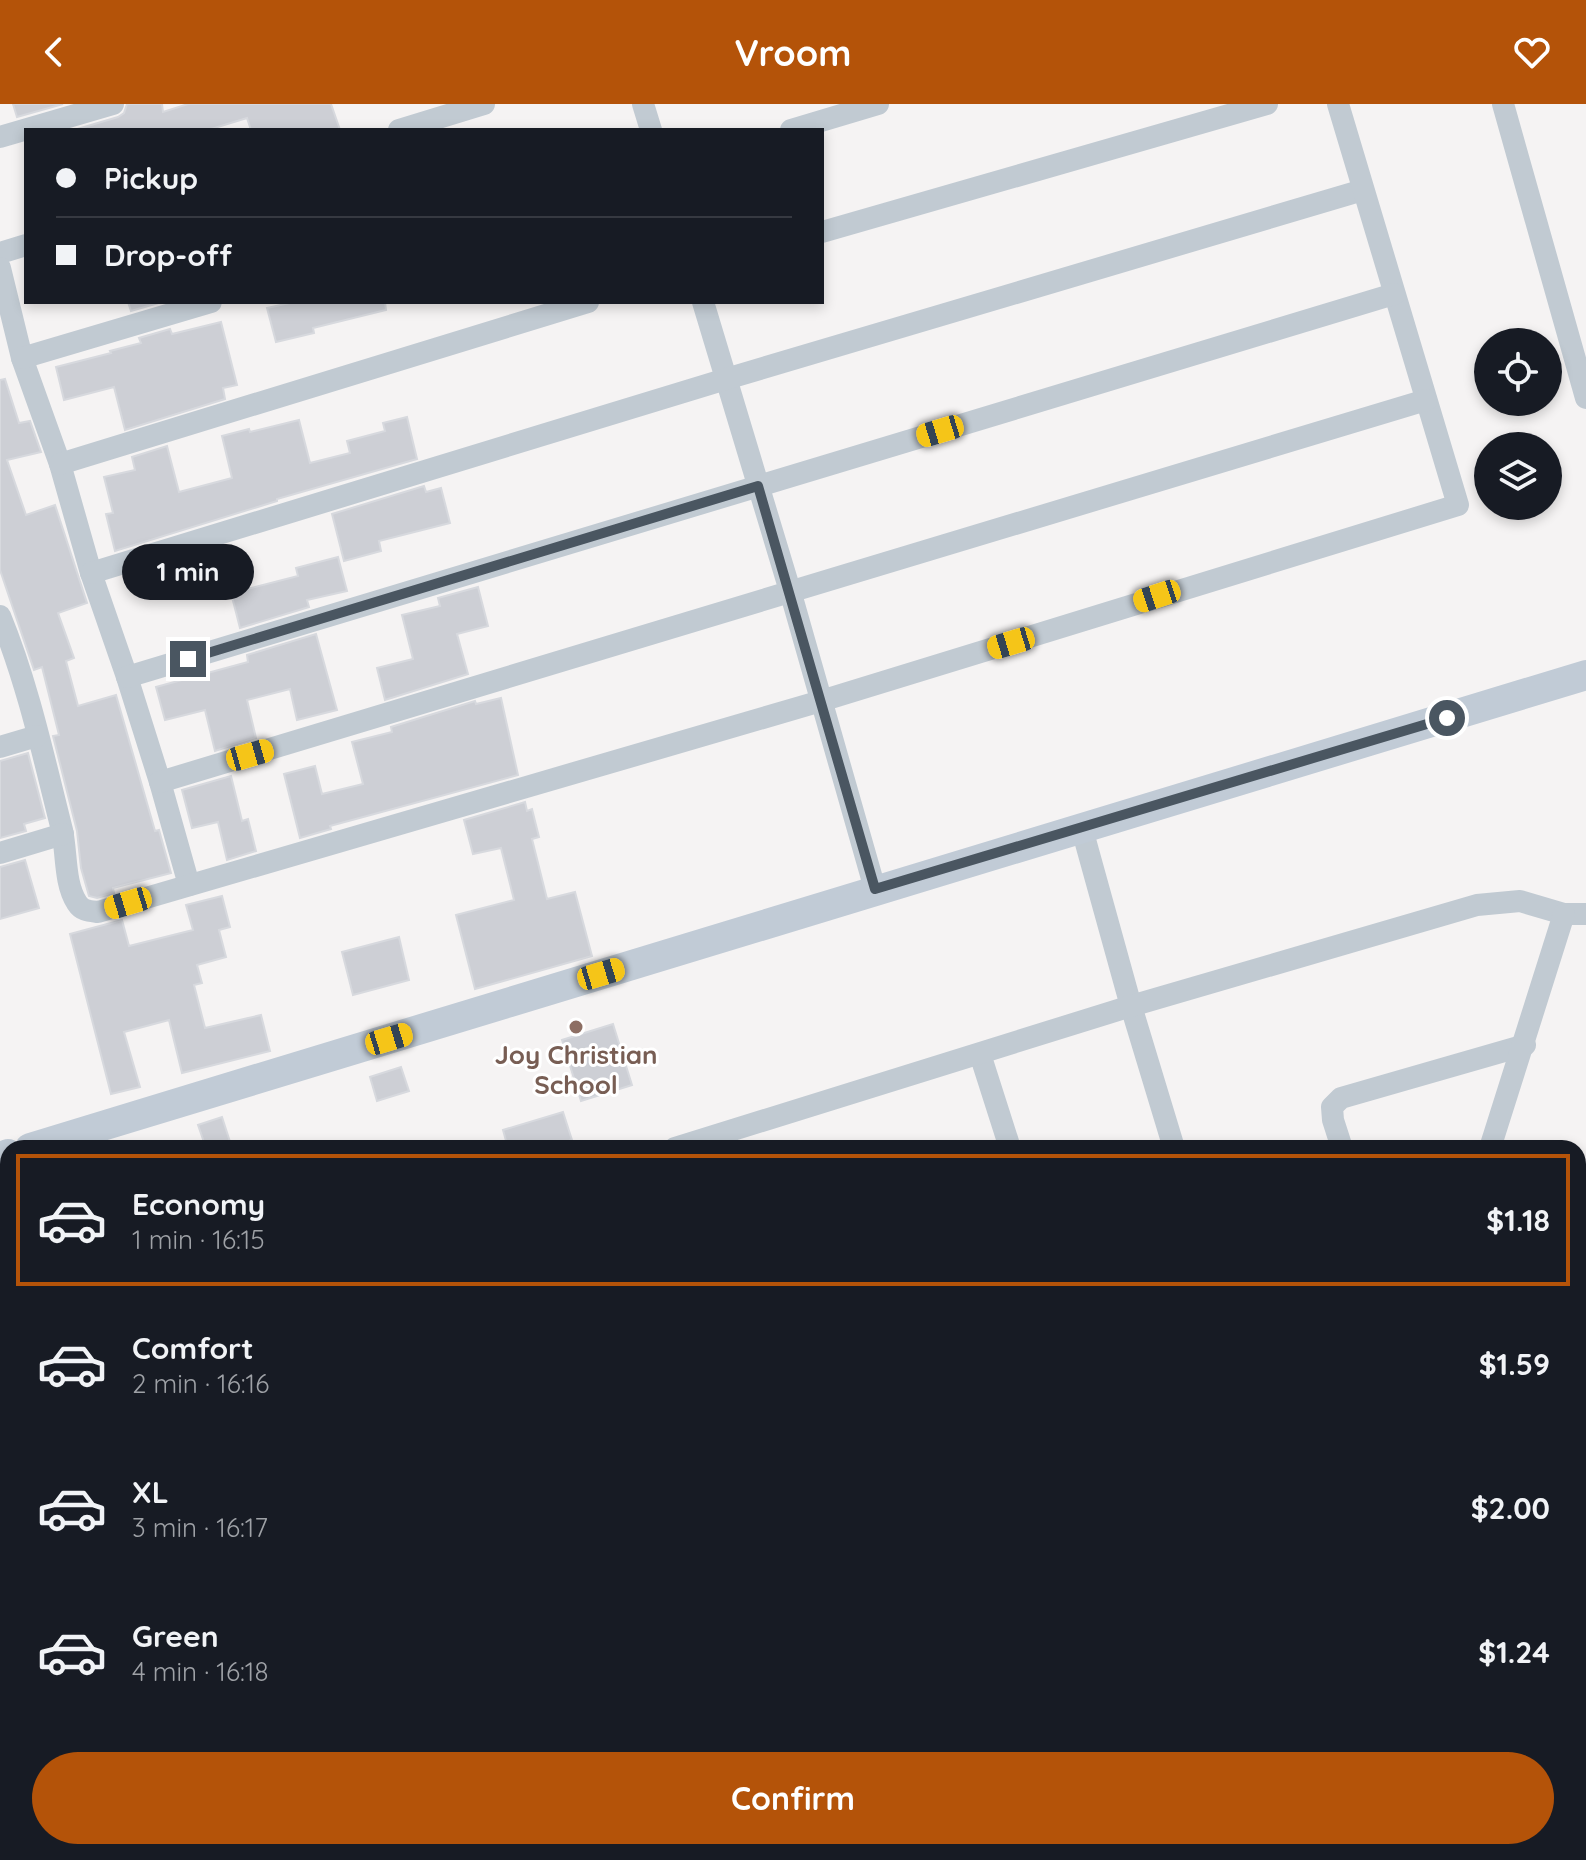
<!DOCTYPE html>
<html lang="en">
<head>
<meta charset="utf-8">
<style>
  :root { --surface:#171b24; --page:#20242c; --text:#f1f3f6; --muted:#9ea1a6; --line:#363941; --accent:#b45309 }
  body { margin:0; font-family:Quicksand,sans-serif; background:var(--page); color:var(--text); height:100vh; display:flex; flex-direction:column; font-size:30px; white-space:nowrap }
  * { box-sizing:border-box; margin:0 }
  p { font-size:26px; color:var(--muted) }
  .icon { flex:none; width:44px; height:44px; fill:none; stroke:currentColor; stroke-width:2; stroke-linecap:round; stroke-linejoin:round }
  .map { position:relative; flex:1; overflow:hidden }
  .side { position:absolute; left:0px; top:1036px; width:1586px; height:720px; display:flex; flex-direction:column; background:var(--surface); border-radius:24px 24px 0 0; box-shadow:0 4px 12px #0003 }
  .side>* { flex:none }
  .guide { position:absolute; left:24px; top:24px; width:800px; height:176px; border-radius:0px; box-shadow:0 4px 12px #0003; display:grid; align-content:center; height:176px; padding:0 32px; background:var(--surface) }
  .tools { position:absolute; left:1474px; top:224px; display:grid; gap:16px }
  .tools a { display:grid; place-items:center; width:88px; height:88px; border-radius:50%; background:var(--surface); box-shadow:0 4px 12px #0003; font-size:40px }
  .end { position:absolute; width:36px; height:36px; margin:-18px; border:10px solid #4a5661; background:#fff; box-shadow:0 0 0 4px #fff }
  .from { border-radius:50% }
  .bubble { position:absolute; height:56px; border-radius:28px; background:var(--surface); box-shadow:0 4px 12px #0003; font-size:26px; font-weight:700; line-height:56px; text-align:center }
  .car { position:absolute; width:24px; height:48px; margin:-24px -12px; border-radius:10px; box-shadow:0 0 6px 2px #0007; background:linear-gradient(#f5c518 24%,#345 0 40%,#f5c518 0 76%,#345 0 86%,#f5c518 0) }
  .guide b { display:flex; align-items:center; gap:28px; height:76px; font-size:30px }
  .guide b+b { border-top:2px solid var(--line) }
  .guide i { width:20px; height:20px; background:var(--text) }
  ul { padding:14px 0 0; list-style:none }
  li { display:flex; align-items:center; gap:24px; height:132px; margin:0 16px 12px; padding:0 16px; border:4px solid transparent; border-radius:0px }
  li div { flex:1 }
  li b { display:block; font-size:30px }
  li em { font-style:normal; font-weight:700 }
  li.active { border-color:var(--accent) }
  li>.icon { width:72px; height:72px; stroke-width:1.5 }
  .button { display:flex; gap:16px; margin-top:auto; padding:16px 32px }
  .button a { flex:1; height:92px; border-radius:48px; background:var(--accent); color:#fff; font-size:32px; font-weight:700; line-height:92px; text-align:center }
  header { display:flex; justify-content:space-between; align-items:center; height:104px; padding:0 32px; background:var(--accent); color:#fff; font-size:36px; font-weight:700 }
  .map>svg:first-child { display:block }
</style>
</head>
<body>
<header><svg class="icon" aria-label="back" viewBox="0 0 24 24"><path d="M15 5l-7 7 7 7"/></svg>Vroom<svg class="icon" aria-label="heart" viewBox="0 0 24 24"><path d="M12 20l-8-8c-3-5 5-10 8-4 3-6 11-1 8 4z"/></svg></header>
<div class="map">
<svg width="1586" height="1756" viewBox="0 0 1586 1756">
  <rect width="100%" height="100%" fill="#f5f3f3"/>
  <g fill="#cdcfd5" stroke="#d7d9de" stroke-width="2">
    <path d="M 13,0 L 63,0 L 17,13 Z"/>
    <path d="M 127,0 L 162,0 L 163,8 L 188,0 L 331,0 L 340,26 L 251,26 L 247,14 L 208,26 L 74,26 L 118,13 L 124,9 Z"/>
    <path d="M 128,198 L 162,198 L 131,207 Z"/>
    <path d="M 294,198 L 385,198 L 386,206 L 313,224 L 314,229 L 276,238 L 267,204 Z"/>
    <path d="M 221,218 L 237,281 L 223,284 L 225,295 L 125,326 L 114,283 L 64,296 L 56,263 L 111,249 L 110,247 L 141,239 L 139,234 L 170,225 L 172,230 Z"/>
    <path d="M 5,275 L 19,319 L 30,317 L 41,348 L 7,356 L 26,411 L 55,401 L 87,499 L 58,509 L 74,554 L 66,557 L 78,602 L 116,591 L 155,727 L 159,726 L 171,769 L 113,784 L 114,789 L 97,794 L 89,792 L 81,764 L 77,727 L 53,632 L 59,631 L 42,563 L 34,566 L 0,466 L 0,276 Z"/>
    <path d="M 407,313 L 417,355 L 277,395 L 277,397 L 115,447 L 106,410 L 113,409 L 104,373 L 135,366 L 132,353 L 167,342 L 179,388 L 232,374 L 222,332 L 249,325 L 250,328 L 299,316 L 310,359 L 350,349 L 347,337 L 385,327 L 383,319 Z"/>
    <path d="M 424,382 L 426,388 L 441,384 L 450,419 L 379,437 L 381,447 L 344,457 L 332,410 Z"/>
    <path d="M 190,453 L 197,478 L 158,489 L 151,465 Z"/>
    <path d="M 338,453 L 347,487 L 307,496 L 309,503 L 240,524 L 231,489 L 298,472 L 296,464 Z"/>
    <path d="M 478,483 L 488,522 L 457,530 L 468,570 L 385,596 L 377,564 L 413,555 L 402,511 L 440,502 L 438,494 Z"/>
    <path d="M 316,530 L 337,606 L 297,616 L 290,585 L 247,596 L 256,634 L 215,647 L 205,606 L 165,616 L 156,583 L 248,558 L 247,551 Z"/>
    <path d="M 501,594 L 518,671 L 330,722 L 331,725 L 300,734 L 284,670 L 315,662 L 322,690 L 363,680 L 352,638 L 392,628 L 391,623 L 475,597 L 476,600 Z"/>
    <path d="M 28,649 L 45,714 L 24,720 L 26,727 L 0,734 L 0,657 Z"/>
    <path d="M 231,672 L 242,717 L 248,715 L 256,747 L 227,756 L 218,718 L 192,724 L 182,686 Z"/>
    <path d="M 525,698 L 527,707 L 532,705 L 539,733 L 532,735 L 547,795 L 575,788 L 592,852 L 475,885 L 456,811 L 514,796 L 501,744 L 473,750 L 464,716 Z"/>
    <path d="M 25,756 L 39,804 L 0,815 L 0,763 Z"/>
    <path d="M 222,792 L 230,823 L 219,826 L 226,853 L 197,861 L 202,879 L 194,881 L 205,924 L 261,911 L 270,947 L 182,969 L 169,916 L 124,928 L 140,983 L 111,990 L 70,830 L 122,816 L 129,842 L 193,826 L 186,801 Z"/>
    <path d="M 399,833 L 409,876 L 353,891 L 342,848 Z"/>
    <path d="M 613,920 L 632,981 L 581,997 L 562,936 Z"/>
    <path d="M 401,963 L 409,987 L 377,997 L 370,973 Z"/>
    <path d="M 563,1008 L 572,1036 L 545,1044 L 508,1044 L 503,1026 Z"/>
    <path d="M 222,1013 L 232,1044 L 206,1044 L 198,1021 Z"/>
  </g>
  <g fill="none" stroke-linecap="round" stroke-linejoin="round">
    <g stroke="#c1cad2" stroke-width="22">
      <path d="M 643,0 L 651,26"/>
      <path d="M 1503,0 L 1586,294"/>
      <path d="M 399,26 L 484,0"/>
      <path d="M 791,26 L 878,0"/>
      <path d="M 0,33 L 113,0"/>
      <path d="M 822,128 L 1267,0"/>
      <path d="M 0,149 L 26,141"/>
      <path d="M 0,164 L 22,254 L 60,360 L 91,469 L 127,573 L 160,678 L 189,781"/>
      <path d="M 703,198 L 791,490 L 875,785"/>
      <path d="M 22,254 L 211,198"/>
      <path d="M 60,360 L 588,198"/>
      <path d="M 91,469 L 726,275 L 1363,86"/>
      <path d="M 0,512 C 28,580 44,655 62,726 C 67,749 64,779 77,799 C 82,807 89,807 98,808 L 821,597 L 1458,401 L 1338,0"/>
      <path d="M 127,573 L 1394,190"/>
      <path d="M 0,643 L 37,632"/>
      <path d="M 160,678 L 1426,296"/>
      <path d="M 1082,725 L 1131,902 L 1174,1044"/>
      <path d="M 0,749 L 63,730"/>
      <path d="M 980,950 L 1010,1044"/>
      <path d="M 675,1044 L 1131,902 L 1477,801 L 1520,797 L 1564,810 L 1586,810"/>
      <path d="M 1342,1044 L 1333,1016 L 1332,1003 L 1341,994 L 1525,941"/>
      <path d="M 1490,1044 L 1564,810"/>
      <path d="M 0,1249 L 8,1247"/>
      <path d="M 0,1423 L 8,1449"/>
      <path d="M 100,1748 L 102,1756"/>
      <path d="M 229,1748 L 232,1756"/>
      <path d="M 373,1748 L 376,1756"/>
      <path d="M 525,1748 L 527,1756"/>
      <path d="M 793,1748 L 796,1756"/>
      <path d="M 930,1748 L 932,1756"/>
      <path d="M 1143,1756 L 1149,1748"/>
    </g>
    <g stroke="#c1cbd6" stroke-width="30">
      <path d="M 30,1044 L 1586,571"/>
      <path d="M 0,1053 L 8,1050"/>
    </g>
  </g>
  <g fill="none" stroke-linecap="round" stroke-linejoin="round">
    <path stroke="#4a5661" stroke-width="10" d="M 188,555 L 758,382 L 875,785 L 1447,614"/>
  </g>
  <circle fill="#8d6e63" stroke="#fff" stroke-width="3" cx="576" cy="923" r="8"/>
  <g text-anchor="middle" stroke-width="6" stroke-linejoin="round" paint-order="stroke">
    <g font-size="26" font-weight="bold" fill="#785e54" stroke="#fff">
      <text x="576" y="960">Joy Christian<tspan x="576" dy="30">School</tspan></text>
    </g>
  </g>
</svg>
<div class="tools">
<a><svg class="icon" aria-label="locate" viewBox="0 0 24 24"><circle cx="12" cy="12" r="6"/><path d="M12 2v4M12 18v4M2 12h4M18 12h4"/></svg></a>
<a><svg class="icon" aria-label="layers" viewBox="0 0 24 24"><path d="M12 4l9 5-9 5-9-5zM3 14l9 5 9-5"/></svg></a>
</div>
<i class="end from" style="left:1447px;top:614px"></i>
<i class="end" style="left:188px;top:555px"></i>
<div class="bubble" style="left:122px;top:440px;width:132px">1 min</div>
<i class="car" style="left:940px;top:327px;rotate:253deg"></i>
<i class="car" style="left:1157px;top:492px;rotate:252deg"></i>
<i class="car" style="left:1011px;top:539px;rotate:253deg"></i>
<i class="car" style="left:250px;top:651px;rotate:74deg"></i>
<i class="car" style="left:128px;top:799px;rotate:253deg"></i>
<i class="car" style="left:601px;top:870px;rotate:73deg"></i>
<i class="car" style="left:389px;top:935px;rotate:73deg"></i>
<div class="guide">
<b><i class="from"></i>Pickup</b>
<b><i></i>Drop-off</b>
</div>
<section class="side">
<ul>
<li class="active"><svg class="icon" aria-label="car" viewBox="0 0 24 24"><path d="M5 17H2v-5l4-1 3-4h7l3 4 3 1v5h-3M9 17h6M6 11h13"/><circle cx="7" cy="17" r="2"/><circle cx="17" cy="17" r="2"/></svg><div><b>Economy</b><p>1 min · 16:15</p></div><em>$1.18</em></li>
<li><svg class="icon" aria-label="car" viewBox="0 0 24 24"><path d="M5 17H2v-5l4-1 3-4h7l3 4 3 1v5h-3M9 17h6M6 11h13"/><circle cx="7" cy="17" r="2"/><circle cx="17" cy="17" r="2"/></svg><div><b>Comfort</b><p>2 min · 16:16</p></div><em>$1.59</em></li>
<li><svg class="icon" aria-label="car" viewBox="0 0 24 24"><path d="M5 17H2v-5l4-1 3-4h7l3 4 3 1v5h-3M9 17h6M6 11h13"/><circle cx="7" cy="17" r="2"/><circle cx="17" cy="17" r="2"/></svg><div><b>XL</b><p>3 min · 16:17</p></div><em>$2.00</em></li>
<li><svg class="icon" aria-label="car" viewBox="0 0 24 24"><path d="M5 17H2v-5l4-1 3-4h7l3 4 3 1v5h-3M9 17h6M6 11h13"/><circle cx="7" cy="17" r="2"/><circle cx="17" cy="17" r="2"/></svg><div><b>Green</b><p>4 min · 16:18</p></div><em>$1.24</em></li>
</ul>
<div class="button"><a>Confirm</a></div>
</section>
</div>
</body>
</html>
